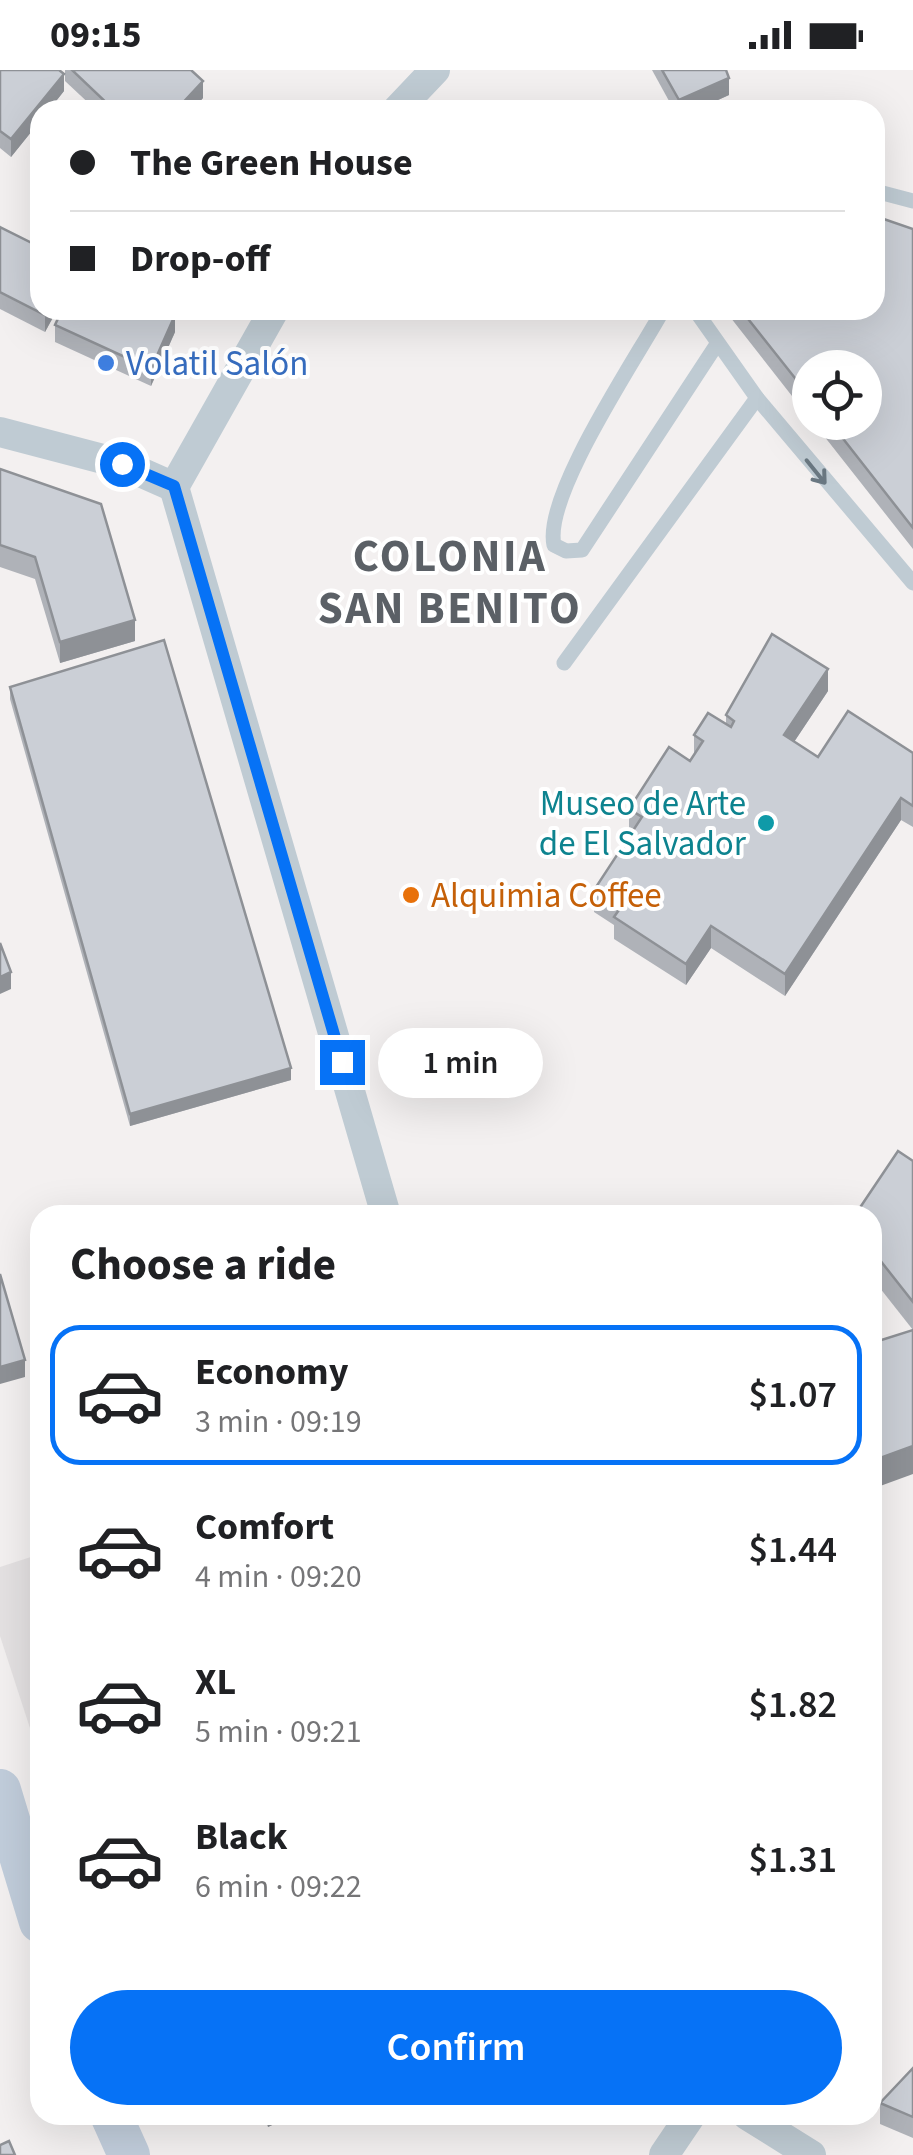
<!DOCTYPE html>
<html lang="en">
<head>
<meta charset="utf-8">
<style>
  :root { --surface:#fff; --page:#f2f2f2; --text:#202124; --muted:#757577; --line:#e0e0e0; --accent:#0672f6 }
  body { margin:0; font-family:"Source Sans 3",sans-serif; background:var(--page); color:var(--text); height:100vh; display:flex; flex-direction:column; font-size:38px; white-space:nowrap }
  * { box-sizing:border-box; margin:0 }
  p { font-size:32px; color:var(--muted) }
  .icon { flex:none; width:55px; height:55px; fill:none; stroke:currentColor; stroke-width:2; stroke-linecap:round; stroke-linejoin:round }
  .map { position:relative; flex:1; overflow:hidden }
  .details { position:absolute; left:30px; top:1135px; width:852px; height:920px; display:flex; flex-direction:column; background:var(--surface); border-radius:30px; box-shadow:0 10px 40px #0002 }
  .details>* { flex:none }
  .guide { position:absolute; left:30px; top:30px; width:855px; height:220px; border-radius:30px; box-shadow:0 10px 40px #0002; display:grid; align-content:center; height:220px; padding:0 40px; background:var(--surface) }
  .tools { position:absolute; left:792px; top:280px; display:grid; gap:20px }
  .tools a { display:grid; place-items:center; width:90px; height:90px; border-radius:50%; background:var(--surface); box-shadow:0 10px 40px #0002; font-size:50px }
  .end { position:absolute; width:45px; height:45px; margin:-22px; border:12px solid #0672f6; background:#fff; box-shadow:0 0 0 5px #fff }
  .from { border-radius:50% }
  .bubble { position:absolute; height:70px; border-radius:35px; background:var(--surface); box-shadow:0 10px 40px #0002; font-size:32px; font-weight:600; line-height:70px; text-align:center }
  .guide b { display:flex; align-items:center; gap:35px; height:95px; font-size:38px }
  .guide b+b { border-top:2px solid var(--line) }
  .guide i { width:25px; height:25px; background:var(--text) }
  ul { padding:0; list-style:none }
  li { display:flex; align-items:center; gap:30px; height:140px; margin:0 20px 15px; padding:0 20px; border:5px solid transparent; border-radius:30px }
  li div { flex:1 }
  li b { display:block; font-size:38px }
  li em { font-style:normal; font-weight:600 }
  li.on { border-color:var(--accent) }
  li>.icon { width:90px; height:90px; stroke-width:1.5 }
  h2 { padding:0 40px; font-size:45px; line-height:120px }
  .primary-button { display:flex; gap:20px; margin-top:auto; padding:20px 40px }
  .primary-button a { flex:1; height:115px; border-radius:60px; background:var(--accent); color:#fff; font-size:40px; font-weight:600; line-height:115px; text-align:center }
  .status { display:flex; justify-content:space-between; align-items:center; height:70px; padding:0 50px; background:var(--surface); direction:ltr }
  .status svg { height:28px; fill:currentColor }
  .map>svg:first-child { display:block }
</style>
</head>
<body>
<div class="status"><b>09:15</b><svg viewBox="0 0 49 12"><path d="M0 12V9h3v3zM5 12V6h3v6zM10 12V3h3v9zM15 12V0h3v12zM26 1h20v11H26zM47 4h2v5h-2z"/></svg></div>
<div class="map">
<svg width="913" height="2085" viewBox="0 0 913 2085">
  <rect width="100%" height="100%" fill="#f3f0f0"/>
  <path fill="#e4e1e2" d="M 40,1484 L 40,1689 L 0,1566 L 0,1497 Z"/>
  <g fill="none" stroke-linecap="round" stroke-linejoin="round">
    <g stroke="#bfcbd3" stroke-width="15">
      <path d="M 875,121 L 913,131"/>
      <path d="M 663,240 C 636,289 543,426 554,475 L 566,481 L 582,480 L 717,274"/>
      <path d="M 695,240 L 757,328 L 913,513"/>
      <path d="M 564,593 L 757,328"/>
    </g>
    <g stroke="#bfcbd3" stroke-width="30">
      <path d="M 397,40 L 435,0"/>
      <path d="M 0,362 L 122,394 L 174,417"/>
      <path d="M 174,417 L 386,1145"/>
      <path d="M 174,417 L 274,240"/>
      <path d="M 747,2045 L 811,2085"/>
      <path d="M 664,2085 L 691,2045"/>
    </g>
    <g stroke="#c1cddb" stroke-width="42">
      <path d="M 0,1720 L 40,1852"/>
      <path d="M 111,2045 L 129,2085"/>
    </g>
  </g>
  <g fill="#afb2b8">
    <path d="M 0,0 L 64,21 L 49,40 L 40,40 L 40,51 L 11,87 L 0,78 Z"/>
    <path d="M 65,0 L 191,0 L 203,28 L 192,40 L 96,40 L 65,11 Z"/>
    <path d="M 652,0 L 726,0 L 729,25 L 696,40 L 674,40 Z"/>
    <path d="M 0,157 L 57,240 L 45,262 L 0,239 Z"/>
    <path d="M 913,159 L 913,479 L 813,352 L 865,352 L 810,298 L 810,349 L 727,243 L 727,240 L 875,240 Z"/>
    <path d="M 55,255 L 175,262 L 151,316 L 55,272 Z"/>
    <path d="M 0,399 L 135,571 L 60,593 L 35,509 L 0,497 Z"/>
    <path d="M 10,617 L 291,1010 L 130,1056 L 10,629 Z"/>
    <path d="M 828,621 L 794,672 L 818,687 L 913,683 L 913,757 L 901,750 L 785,926 L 711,878 L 686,915 L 614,869 L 614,855 L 594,842 L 594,820 L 632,762 L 629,760 L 629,739 L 690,691 L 694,686 L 694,665 L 726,654 L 726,645 Z"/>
    <path d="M 913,1091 L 913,1260 L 872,1208 L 872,1145 Z"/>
    <path d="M 913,1998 L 913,2068 L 880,2054 L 880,2033 Z"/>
    <path d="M 262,2045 L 293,2045 L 268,2057 Z"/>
  </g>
  <g fill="#8e9196">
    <path d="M 64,4 L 64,21 L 49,40 L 40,40 L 40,51 L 11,87 L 11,69 Z"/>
    <path d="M 729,8 L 729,25 L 696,40 L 679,40 L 679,30 Z"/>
    <path d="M 203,11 L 203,28 L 192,40 L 176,40 Z"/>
    <path d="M 48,240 L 57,240 L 45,262 L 45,245 Z"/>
    <path d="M 175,245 L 175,262 L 151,316 L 151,299 Z"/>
    <path d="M 135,550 L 135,571 L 60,593 L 60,572 Z"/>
    <path d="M 828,599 L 828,621 L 784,687 L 784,665 Z"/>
    <path d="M 901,728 L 901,750 L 785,926 L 785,904 Z"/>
    <path d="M 711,856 L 711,878 L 686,915 L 686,894 Z"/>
    <path d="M 11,902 L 11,919 L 0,924 L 0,907 Z"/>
    <path d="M 291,998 L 291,1010 L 130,1056 L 130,1044 Z"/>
    <path d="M 25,1290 L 25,1307 L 0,1314 L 0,1297 Z"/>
    <path d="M 913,1376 L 913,1404 L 872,1419 L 872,1391 Z"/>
    <path d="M 268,2045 L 293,2045 L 268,2057 Z"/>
  </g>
  <g fill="#cbcfd6" stroke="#8e9196" stroke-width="2.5">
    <path d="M 0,0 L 59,0 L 64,4 L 11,69 L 0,61 Z"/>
    <path d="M 72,0 L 191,0 L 203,11 L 176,40 L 114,40 Z"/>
    <path d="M 662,0 L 726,0 L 729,8 L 679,30 Z"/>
    <path d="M 875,146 L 913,159 L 913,458 L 830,352 L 865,352 L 865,298 L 810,298 L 810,327 L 741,240 L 875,240 Z"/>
    <path d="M 0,157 L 36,175 L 40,166 L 40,240 L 48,240 L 45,245 L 0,222 Z"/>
    <path d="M 62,240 L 172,240 L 175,245 L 151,299 L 55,255 Z"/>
    <path d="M 0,399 L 101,434 L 135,550 L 60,572 L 35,487 L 0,475 Z"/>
    <path d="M 772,564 L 828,599 L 784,665 L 818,687 L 848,641 L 913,683 L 913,736 L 901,728 L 785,904 L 711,856 L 686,894 L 614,847 L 621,837 L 594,820 L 642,747 L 629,739 L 669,677 L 690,691 L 703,671 L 694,665 L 708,643 L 731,657 L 734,651 L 726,645 Z"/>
    <path d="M 164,570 L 291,998 L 130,1044 L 10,617 Z"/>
    <path d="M 0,873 L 11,902 L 0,907 Z"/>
    <path d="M 898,1081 L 913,1091 L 913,1232 L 872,1180 L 872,1145 L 855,1145 Z"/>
    <path d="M 0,1204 L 25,1290 L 0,1297 Z"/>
    <path d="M 913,1260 L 913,1376 L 872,1391 L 872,1273 Z"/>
    <path d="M 913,1998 L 913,2047 L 880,2033 Z"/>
    <path d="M 9,2071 L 15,2085 L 0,2085 L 0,2075 Z"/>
  </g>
  <defs><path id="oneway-shaft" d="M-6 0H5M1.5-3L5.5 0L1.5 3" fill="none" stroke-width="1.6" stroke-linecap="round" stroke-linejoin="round" transform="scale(2.5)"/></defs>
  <use stroke="#6a7882" href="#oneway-shaft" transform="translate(816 402) rotate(51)"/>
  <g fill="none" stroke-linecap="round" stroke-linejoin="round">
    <path stroke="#0672f6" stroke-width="12" d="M 122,394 L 174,416 L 342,992"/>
  </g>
  <circle fill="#3f7fe0" stroke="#fff" stroke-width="4" cx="106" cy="293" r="10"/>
  <circle fill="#0f9aa8" stroke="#fff" stroke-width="4" cx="766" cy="753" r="10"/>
  <circle fill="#e8710a" stroke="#fff" stroke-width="4" cx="411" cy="825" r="10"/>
  <g text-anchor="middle" stroke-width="8" stroke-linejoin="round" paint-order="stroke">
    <g font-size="35" fill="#366cbe" stroke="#fff" text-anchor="start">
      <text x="126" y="305">Volatil Salón</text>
    </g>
    <g font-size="35" fill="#0d838f" stroke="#fff" text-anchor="end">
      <text x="746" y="745">Museo de Arte<tspan x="746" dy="40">de El Salvador</tspan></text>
    </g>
    <g font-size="35" fill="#c56008" stroke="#fff" text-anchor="start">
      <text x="431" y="837">Alquimia Coffee</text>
    </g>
    <g font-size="45" font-weight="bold" letter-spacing="2.5" fill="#5b6066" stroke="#fff">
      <text x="450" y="501">COLONIA<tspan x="450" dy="52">SAN BENITO</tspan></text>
    </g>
  </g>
</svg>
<div class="tools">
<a><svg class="icon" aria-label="locate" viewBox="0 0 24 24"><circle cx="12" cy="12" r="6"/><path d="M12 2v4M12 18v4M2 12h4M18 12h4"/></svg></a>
</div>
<i class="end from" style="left:122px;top:394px"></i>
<i class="end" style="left:342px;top:992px"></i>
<div class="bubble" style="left:378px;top:958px;width:165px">1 min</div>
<div class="guide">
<b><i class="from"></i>The Green House</b>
<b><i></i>Drop-off</b>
</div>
<section class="details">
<h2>Choose a ride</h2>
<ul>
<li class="on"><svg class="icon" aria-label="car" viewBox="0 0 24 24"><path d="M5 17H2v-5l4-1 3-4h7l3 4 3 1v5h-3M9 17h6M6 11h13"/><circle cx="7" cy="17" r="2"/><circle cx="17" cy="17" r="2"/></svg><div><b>Economy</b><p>3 min · 09:19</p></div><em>$1.07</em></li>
<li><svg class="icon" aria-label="car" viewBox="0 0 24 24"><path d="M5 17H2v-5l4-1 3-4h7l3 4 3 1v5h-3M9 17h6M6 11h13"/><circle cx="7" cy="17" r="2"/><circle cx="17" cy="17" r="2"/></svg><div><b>Comfort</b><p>4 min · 09:20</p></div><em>$1.44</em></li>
<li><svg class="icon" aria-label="car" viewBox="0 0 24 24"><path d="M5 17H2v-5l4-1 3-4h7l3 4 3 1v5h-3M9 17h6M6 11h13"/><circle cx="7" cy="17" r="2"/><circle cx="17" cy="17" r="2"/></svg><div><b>XL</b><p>5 min · 09:21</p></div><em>$1.82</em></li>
<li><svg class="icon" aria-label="car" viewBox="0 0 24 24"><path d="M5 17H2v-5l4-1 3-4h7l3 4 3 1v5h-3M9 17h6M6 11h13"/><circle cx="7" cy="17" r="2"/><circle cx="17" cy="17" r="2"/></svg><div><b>Black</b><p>6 min · 09:22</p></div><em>$1.31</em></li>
</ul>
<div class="primary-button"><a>Confirm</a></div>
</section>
</div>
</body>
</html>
